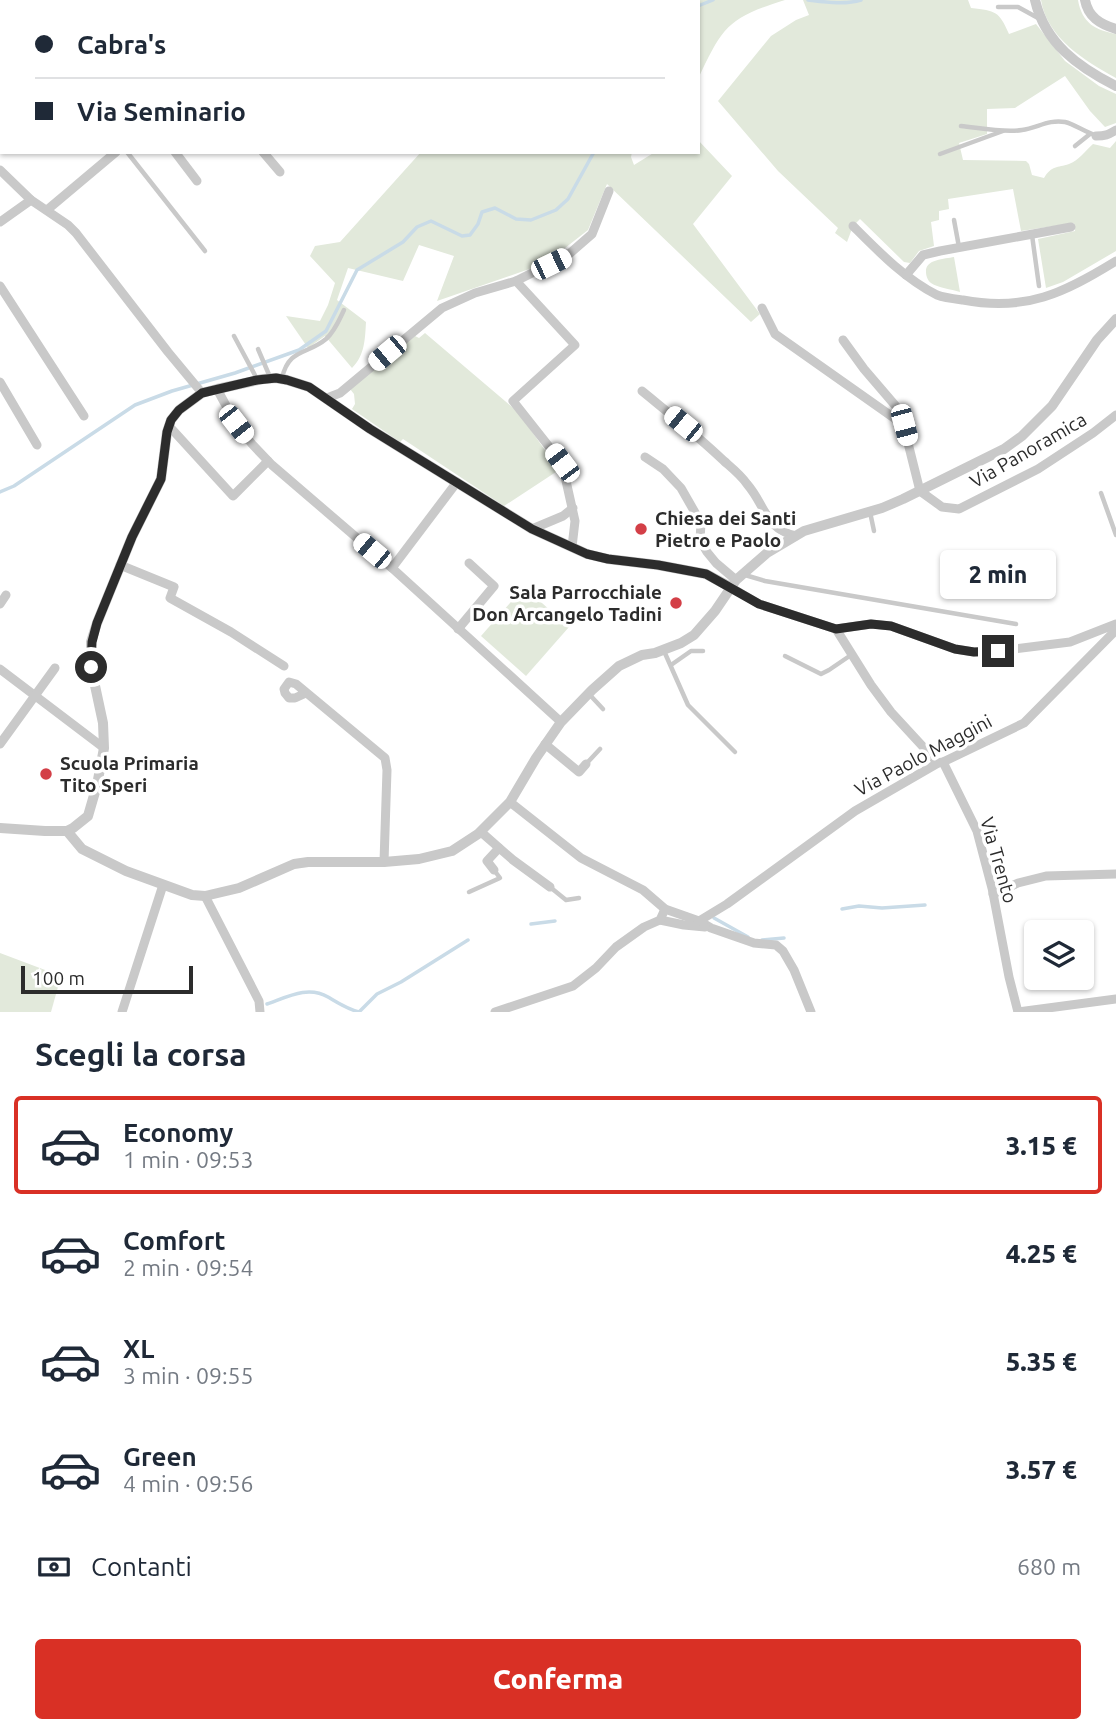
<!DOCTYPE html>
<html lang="it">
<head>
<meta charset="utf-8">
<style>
  :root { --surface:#fff; --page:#f2f2f3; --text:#1f2937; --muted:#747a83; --line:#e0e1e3; --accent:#d93025 }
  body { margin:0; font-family:Ubuntu,sans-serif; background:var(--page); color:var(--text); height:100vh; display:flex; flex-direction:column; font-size:26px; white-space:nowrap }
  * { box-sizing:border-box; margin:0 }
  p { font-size:23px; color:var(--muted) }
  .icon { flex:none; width:38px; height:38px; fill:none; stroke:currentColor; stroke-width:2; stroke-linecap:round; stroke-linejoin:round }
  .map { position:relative; height:1012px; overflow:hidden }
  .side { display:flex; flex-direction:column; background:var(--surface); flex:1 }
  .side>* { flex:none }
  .guide { position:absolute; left:0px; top:0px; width:700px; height:154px; box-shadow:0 2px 5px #0004; display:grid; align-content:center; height:154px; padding:0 35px; background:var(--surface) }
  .fabs { position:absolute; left:1024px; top:920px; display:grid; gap:14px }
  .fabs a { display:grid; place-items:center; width:70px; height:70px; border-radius:7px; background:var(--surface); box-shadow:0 2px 5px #0004; font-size:35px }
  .scale { position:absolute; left:21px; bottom:18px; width:172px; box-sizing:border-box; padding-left:7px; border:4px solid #2c2c2c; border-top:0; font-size:19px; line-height:24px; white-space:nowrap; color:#2c2c2c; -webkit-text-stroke:5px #fff; paint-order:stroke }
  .end { position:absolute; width:32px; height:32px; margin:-16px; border:9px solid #2c2c2c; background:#fff; box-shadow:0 0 0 4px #fff }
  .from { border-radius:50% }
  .bubble { position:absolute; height:49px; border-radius:7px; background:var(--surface); box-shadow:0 2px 5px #0004; font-size:23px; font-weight:800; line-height:49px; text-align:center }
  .car { position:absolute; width:21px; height:42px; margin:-21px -10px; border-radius:9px; box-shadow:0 0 5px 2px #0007; background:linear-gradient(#fff 24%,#345 0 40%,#fff 0 76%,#345 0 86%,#fff 0) }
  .guide b { display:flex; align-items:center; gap:24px; height:66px; font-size:26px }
  .guide b+b { border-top:2px solid var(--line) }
  .guide i { width:18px; height:18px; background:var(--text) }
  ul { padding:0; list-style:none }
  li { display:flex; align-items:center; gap:21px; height:98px; margin:0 14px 10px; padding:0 21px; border:4px solid transparent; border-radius:7px }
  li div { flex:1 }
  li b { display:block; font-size:26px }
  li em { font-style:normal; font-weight:800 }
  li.current { border-color:var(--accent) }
  li>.icon { width:63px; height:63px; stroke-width:1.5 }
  h2 { padding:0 35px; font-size:32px; line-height:84px }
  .pay { display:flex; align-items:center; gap:18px; height:77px; padding:0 35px; font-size:26px }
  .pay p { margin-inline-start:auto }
  .cta { display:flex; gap:14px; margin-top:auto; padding:14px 35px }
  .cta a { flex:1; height:80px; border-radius:7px; background:var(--accent); color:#fff; font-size:28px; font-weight:800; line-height:80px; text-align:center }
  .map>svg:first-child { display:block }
</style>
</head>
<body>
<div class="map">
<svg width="1116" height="1012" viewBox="0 0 1116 1012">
  <rect width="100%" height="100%" fill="#fff"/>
  <g fill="#e2e9db">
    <path d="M 575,0 L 785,0 C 728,18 723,26 698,79 L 698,2 L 577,2 Z"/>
    <path d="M 803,0 L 968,0 L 971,8 C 996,11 999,11 1009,34 L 1036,24 L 1065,61 L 1099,86 L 1116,94 L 1116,123 L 1105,127 L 1090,111 L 1065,76 L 1015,108 L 987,109 L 987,134 L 959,143 L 963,160 L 1026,161 L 1029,164 L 1032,175 L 1044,178 C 1052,165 1057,168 1069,164 C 1078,161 1086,150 1093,144 L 1110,148 L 1116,141 L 1116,251 L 1063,282 L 1046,288 L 1038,239 L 1075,231 L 1074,223 L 1021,231 L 1013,189 L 948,199 L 949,209 L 939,211 L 939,220 L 931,222 L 934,246 L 919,251 L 910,263 L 904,262 L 860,219 L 853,226 L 847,242 L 835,233 L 838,228 L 778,171 L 718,101 L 771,36 L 796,20 L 809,15 Z"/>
    <path d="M 1041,0 L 1078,0 C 1082,23 1095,30 1116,34 L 1116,78 C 1085,61 1047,38 1041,0 Z"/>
    <path d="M 698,140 L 732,176 L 693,224 L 760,314 L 751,322 L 607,184 L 588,230 L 565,248 L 538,266 L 437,301 L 454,256 L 419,245 L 403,281 L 348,268 L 337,300 L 366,322 C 365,339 365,355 352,368 L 325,336 L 308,348 L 286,316 L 320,321 L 328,305 L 335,283 L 310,256 L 315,246 L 340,242 L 421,152 L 632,152 L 631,157 L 634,165 L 655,152 L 698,152 Z"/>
    <path d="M 954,257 L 960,292 C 951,289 938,288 931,283 C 928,281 926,276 926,272 C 925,259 945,259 954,257 Z"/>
    <path d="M 425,333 L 518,412 L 559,470 L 504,506 L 403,439 L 400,442 L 352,409 L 355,404 L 354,394 L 350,389 L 415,336 L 419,338 Z"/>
    <path d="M 524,587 L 569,627 L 526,676 L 481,636 Z"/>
    <path d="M 0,953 L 61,976 L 51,1012 L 0,1012 Z"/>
  </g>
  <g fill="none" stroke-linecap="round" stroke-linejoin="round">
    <g stroke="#c9dbe7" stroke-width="3.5">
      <path d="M 808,0 C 825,2 845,5 861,0"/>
      <path d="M 698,6 L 713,0"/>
      <path d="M 0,492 L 14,486 L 135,405 L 172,391 L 235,373 L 299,350 L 326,331 L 357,270 L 403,242 L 417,227 L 431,221 L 462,236 L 470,235 L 478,224 L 482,212 L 495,208 L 516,219 L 531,220 L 556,210 L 568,199 L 594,152"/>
      <path d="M 842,909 L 859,906 L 882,908 L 925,905"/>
      <path d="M 714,918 L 748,937"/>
      <path d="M 531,924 L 555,921"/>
      <path d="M 762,940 L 784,938"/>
      <path d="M 267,1004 C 287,997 308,985 328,997 C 338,1003 347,1009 359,1012 L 377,994 L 401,982 L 468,940"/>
    </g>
    <g stroke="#c9c9c9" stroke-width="4.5">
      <path d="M 507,0 L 508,2"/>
      <path d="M 998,7 L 1018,7 L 1038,18"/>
      <path d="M 961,126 C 980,128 1004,133 1022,130 C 1037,128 1049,119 1065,122 C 1074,124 1085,132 1095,135"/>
      <path d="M 1075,146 L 1090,134"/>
      <path d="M 127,152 L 205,251"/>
      <path d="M 940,154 L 1003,131"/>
      <path d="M 954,220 L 959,247"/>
      <path d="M 1032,235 L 1039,286"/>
      <path d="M 234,336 L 257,379"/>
      <path d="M 258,349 L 270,377"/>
      <path d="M 282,378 C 289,348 307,355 326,339 C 335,331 339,320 344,310"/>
      <path d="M 1101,493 L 1116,535"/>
      <path d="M 870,512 L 874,531"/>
      <path d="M 745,575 L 765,581 L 1016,624"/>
      <path d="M 664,651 L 688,705 L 735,752"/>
      <path d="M 785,656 L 821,674 L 829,670 L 851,655"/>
      <path d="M 671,665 L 691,651 L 703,651"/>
      <path d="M 589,694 L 603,709"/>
      <path d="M 586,764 L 600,749"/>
      <path d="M 550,887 L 566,900 L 579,898"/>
      <path d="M 469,892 L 500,878 L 494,870"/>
    </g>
    <g stroke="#c9c9c9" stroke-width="9">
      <path d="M 346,0 L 348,2"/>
      <path d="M 30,2 L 33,0"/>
      <path d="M 332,2 L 334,0"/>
      <path d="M 0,16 L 2,15"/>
      <path d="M 1096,136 C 1105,136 1108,135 1116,130"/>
      <path d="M 175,152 L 197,181"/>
      <path d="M 263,152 L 280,172"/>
      <path d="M 0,170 L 31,200 L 68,225 L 76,233 L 168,352 L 202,393"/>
      <path d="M 47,210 L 116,152"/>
      <path d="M 0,222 L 31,200"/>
      <path d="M 853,226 C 878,251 905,279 937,295 C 945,298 955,299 963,300 C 1026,312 1064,293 1116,261"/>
      <path d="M 906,275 L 923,255 L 940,251 L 1071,227"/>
      <path d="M 516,281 L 575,345 L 513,401 L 562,463 L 575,521 L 572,547"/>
      <path d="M 0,286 L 84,416"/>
      <path d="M 762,308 L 775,334 L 904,425"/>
      <path d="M 843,340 L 864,369 L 900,411 L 920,491 L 942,507 L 959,509 L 1038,469 L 1093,433 L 1116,415"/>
      <path d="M 0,382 L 37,445"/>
      <path d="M 217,389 L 236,424 L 252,444 L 272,465 L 392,568 L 561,722"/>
      <path d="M 642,391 C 670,414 698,436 724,461 C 732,468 741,475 747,484 C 766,506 765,529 796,536"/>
      <path d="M 327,398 L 340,393 L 442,308 L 475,293 L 516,281 L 568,255 L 592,234 L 609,191"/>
      <path d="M 169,426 L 233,496 L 268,461"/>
      <path d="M 645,457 L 663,469 L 681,488 L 701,523 L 700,540 L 707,552 L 716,563 L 736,580"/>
      <path d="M 532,529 L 563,516 L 573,508"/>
      <path d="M 120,565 L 174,587 L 170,598 L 231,632 L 284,666"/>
      <path d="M 392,568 L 457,482"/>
      <path d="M 732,588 L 759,604 L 836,629 L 871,685 L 891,712 L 938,763"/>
      <path d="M 0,604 L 6,595"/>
      <path d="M 458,629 L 494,586 L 469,563"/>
      <path d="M 836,629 L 871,624 L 891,626 L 955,649 L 974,652 L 998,651 L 1070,642 L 1116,624"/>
      <path d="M 0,669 L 104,748"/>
      <path d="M 306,693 L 295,698 L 289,698 L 285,693 L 284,689 L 289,682 L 296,684 L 385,758 L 387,770 L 384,862"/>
      <path d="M 0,744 L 55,668"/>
      <path d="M 545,744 L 579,772 L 586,764"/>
      <path d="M 943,762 L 977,831 L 992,888 L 1009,977 L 1018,1012"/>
      <path d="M 510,802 L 581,858 L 643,890 L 665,909 L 699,921 L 711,928 L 754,943 L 776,945 L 783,951 L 794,970 L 811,1012"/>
      <path d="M 481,832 L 513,860 L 550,887"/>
      <path d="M 494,870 L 487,861 L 499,848"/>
      <path d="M 993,894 L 1018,883 L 1046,876 L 1116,874"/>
      <path d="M 205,896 L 259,1001 L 260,1012"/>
      <path d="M 660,920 L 684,925 L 705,927"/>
      <path d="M 699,921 L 727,904 L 855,811 L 938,763 L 943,762 L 1024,723 L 1116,630"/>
      <path d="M 122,1012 L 163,885"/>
      <path d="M 495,1012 L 573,986 L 596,968 L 616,947 L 644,927 L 660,920 L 665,909"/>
      <path d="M 1018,1012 L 1116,999"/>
    </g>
    <g stroke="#c9c9c9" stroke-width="10">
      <path d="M 1035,0 C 1045,43 1078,67 1116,86"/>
      <path d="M 1085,0 C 1088,17 1100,24 1116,29"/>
      <path d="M 0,828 L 45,831 L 67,831 L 73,828 L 88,816 L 97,785 L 104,748 L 103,723 L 91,667 L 91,642 L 97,623 L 132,537 L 161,479 L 167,432 L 171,420 L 179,410 L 202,393 L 217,389 L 263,379 L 276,378 L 287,380 L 309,387 L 370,429 L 532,529 L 587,554 L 608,559 L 658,565 L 706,574 L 732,588"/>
      <path d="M 67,831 L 82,849 L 126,871 L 192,895 L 205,896 L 239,888 L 294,864 L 308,862 L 384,862 L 419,859 L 452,851 L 478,834 L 510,802 L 536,758 L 561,722 L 592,690 L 619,666 L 642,655 L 655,653 L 681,643 L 694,635 L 715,611 L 736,580 L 767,553 L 804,531 L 882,508 L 903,499 L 1004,449 L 1022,436 L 1052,406 L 1097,340 L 1116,319"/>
    </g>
  </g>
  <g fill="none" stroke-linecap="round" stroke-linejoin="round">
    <path stroke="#2c2c2c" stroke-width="9" d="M 91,667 L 92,642 L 97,623 L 132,537 L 161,479 L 167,432 L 171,420 L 179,410 L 202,393 L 257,380 L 276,378 L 287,380 L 309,387 L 370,429 L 532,529 L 587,554 L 608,559 L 658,565 L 706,574 L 759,604 L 836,629 L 871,624 L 891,626 L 955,649 L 974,652 L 998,651"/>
  </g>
  <g fill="#d33f47" stroke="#fff" stroke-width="2.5">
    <circle cx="641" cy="529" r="7"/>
    <circle cx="676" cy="603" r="7"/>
    <circle cx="46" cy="774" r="7"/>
  </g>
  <g text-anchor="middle" stroke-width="7" stroke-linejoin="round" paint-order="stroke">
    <g font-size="19" fill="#2c2c2c" stroke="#fff">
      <text transform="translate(1028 450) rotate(-30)" y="7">Via Panoramica</text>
      <text transform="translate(923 755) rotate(-28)" y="7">Via Paolo Maggini</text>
      <text transform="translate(999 860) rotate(74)" y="7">Via Trento</text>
    </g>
    <g font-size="19" font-weight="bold" fill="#2c2c2c" stroke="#fff" text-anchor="start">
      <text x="655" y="525">Chiesa dei Santi<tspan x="655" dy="22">Pietro e Paolo</tspan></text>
      <text x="662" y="599" text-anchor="end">Sala Parrocchiale<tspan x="662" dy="22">Don Arcangelo Tadini</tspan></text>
      <text x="60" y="770">Scuola Primaria<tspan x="60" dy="22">Tito Speri</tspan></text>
    </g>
  </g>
</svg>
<div class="fabs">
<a><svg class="icon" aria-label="layers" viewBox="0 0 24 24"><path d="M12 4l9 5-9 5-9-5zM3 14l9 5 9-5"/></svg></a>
</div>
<div class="scale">100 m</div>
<i class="end from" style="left:91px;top:667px"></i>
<i class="end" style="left:998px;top:651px"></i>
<div class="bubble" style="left:940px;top:550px;width:116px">2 min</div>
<i class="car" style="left:551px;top:264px;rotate:64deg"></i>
<i class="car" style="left:387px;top:353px;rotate:230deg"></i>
<i class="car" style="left:236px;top:424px;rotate:142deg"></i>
<i class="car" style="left:683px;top:424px;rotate:309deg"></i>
<i class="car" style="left:904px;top:425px;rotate:165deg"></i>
<i class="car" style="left:562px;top:463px;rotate:323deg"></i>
<i class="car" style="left:372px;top:551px;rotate:310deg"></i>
<div class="guide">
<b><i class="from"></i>Cabra's</b>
<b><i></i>Via Seminario</b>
</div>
</div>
<section class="side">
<h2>Scegli la corsa</h2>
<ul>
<li class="current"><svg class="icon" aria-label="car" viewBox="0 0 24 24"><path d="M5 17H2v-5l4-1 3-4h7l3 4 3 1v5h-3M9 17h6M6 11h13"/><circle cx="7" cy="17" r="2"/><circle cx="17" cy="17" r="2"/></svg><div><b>Economy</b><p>1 min · 09:53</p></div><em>3.15 €</em></li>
<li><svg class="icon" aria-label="car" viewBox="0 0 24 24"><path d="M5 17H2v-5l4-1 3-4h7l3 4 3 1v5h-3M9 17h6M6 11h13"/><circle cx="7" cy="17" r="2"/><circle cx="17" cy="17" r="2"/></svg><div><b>Comfort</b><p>2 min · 09:54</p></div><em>4.25 €</em></li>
<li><svg class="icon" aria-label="car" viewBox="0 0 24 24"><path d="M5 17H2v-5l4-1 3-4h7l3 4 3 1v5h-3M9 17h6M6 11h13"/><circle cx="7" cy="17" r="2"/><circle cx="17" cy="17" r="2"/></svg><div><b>XL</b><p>3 min · 09:55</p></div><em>5.35 €</em></li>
<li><svg class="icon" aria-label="car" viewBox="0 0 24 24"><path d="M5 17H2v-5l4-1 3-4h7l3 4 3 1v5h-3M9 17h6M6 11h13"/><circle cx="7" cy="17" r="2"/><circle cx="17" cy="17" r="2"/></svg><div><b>Green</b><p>4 min · 09:56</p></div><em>3.57 €</em></li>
</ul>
<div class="pay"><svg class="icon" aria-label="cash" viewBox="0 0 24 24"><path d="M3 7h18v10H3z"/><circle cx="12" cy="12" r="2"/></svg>Contanti<p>680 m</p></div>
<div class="cta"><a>Conferma</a></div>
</section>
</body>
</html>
